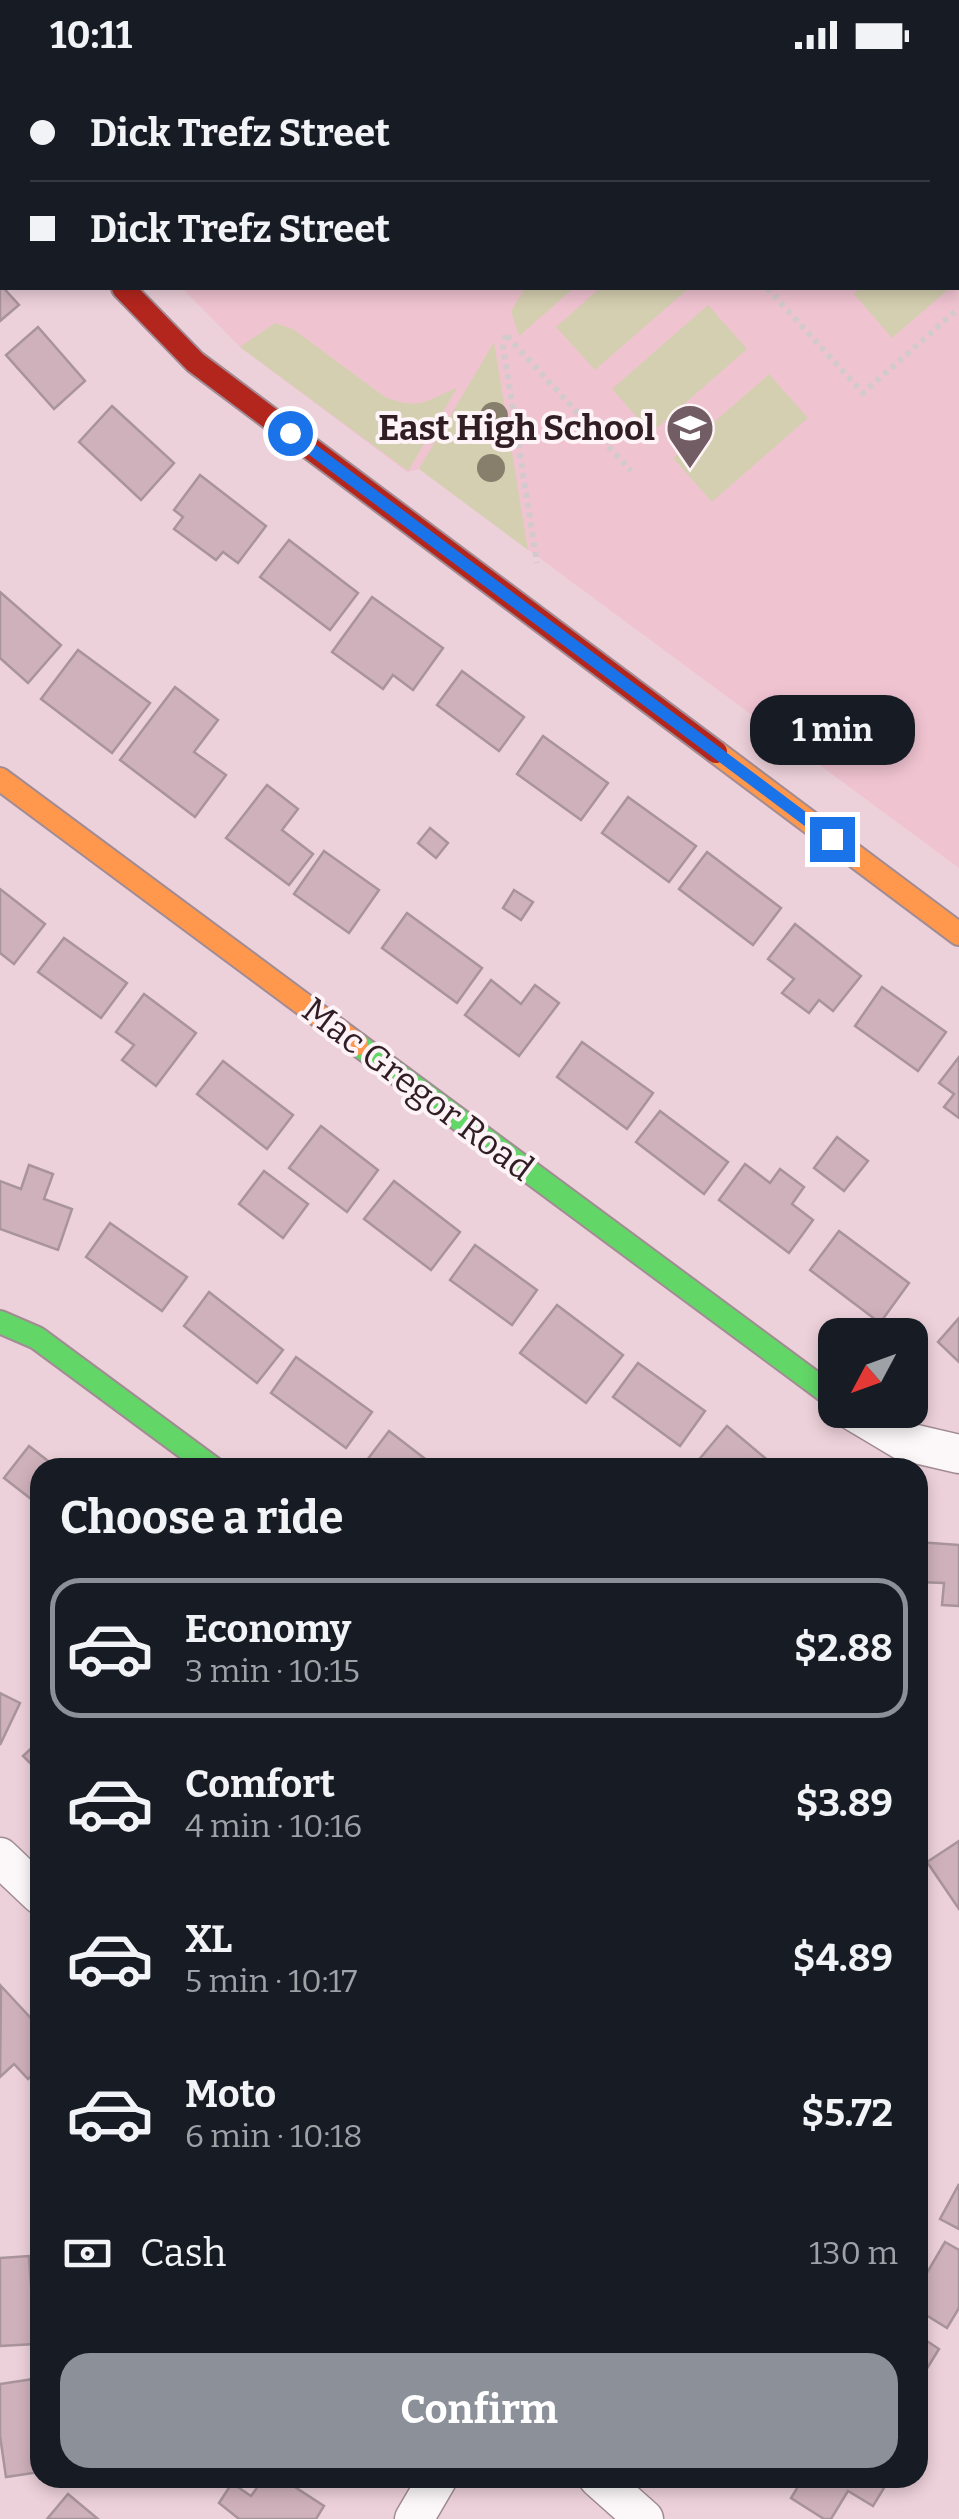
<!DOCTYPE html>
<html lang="en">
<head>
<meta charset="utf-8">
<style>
  :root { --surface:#171b24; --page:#242831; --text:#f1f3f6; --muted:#9ea1a6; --line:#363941; --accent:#8c9099 }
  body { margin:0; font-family:Bitter,serif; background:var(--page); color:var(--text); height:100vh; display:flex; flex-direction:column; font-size:38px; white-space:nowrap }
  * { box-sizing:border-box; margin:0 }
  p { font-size:32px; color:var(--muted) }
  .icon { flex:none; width:55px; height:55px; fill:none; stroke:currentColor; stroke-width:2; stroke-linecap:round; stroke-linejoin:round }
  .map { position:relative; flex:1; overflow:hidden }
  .details { position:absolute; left:30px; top:1388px; width:898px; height:1030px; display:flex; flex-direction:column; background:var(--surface); border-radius:30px; box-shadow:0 5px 15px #0003 }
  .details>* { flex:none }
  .banner { position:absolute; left:0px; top:0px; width:960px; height:220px; box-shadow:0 5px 15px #0003; display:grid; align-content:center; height:220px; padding:0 30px; background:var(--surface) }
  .needle { width:65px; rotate:229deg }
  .tools { position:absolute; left:818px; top:1248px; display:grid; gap:20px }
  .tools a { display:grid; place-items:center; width:110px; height:110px; border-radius:20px; background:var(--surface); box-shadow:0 5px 15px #0003; font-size:50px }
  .end { position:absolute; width:45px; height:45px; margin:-22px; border:12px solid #1a73e8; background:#fff; box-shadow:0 0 0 5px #fff }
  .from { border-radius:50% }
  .bubble { position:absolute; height:70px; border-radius:30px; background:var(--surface); box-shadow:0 5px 15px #0003; font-size:32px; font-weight:700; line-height:70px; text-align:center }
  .banner b { display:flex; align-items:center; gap:35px; height:95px; font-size:38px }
  .banner b+b { border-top:2px solid var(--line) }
  .banner i { width:25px; height:25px; background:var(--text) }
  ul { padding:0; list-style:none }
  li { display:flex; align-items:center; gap:30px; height:140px; margin:0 20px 15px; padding:0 10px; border:5px solid transparent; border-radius:30px }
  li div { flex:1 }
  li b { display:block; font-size:38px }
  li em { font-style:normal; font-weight:700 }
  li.active { border-color:var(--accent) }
  li>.icon { width:90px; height:90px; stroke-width:1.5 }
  h2 { padding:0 30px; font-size:45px; line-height:120px }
  .pay { display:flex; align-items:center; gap:25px; height:110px; padding:0 30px; font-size:38px }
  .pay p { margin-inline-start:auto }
  .primary-button { display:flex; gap:20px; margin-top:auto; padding:20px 30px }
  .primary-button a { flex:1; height:115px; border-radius:30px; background:var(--accent); color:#fff; font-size:40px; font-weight:700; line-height:115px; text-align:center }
  .status { display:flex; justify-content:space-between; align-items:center; height:70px; padding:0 50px; background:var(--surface); direction:ltr }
  .status svg { height:28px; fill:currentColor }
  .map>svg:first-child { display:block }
</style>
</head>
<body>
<div class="status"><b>10:11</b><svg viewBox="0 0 49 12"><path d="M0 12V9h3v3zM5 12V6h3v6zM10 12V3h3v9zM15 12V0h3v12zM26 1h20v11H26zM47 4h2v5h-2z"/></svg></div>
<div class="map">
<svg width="959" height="2449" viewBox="0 0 959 2449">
  <rect width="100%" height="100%" fill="#edd1da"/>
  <path fill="#f0c3d1" d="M 0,0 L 959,0 L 959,798 L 419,399 L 407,402 L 240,277 L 182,218 L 958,218 L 958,2 L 2,2 L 2,18 Z"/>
  <g fill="#d5cfb1">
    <path d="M 525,218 L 574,218 L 519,266 L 511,241 Z"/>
    <path d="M 600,218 L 689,218 L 595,300 L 556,257 Z"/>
    <path d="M 861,218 L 950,218 L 892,268 L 854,224 Z"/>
    <path d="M 708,235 L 747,279 L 651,363 L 612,319 Z"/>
    <path d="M 275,253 L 293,259 L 385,327 C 421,341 426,330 457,318 L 408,401 L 240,277 Z"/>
    <path d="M 494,272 L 528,480 L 419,399 Z"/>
    <path d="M 769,304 L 808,348 L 712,432 L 673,388 Z"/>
  </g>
  <g fill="#cfb1bb" stroke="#a9949b" stroke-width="2.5">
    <path d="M 0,214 L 19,235 L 0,251 Z"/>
    <path d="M 38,257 L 85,311 L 54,339 L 6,285 Z"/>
    <path d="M 112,336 L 174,393 L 141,430 L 79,372 Z"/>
    <path d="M 200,405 L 266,456 L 238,493 L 223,482 L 216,490 L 174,459 L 183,447 L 174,440 Z"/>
    <path d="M 289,470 L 358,523 L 330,560 L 260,507 Z"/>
    <path d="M 0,522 L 61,575 L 28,613 L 0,588 Z"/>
    <path d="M 372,527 L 443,578 L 413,620 L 393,605 L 383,619 L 332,582 Z"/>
    <path d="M 78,580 L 150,633 L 112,683 L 41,629 Z"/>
    <path d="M 462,601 L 524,647 L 499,681 L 437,635 Z"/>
    <path d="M 175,617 L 218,650 L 194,682 L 226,705 L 195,747 L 120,690 Z"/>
    <path d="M 543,666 L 608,713 L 581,750 L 517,704 Z"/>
    <path d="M 267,715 L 298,739 L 282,760 L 313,784 L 289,815 L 226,768 Z"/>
    <path d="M 628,727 L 696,776 L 669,812 L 602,763 Z"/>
    <path d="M 430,758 L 448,773 L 436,788 L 418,773 Z"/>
    <path d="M 324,781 L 379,820 L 349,863 L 294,824 Z"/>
    <path d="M 707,782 L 781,838 L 753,875 L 679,819 Z"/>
    <path d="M 0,819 L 45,854 L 14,894 L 0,883 Z"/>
    <path d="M 514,820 L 533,832 L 521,850 L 503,838 Z"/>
    <path d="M 407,843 L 482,898 L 457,933 L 382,878 Z"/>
    <path d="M 795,854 L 861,906 L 833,941 L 819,930 L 809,943 L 782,923 L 794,909 L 768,889 Z"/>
    <path d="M 64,868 L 127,913 L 101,948 L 38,902 Z"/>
    <path d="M 491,910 L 521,934 L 535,915 L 559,933 L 519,986 L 465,945 Z"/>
    <path d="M 882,917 L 946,962 L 918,1001 L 855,956 Z"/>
    <path d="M 144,924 L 196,963 L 156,1016 L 122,990 L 134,975 L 116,962 Z"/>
    <path d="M 582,972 L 653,1023 L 627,1059 L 557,1007 Z"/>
    <path d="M 959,987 L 959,1048 L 944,1037 L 954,1024 L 939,1013 Z"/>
    <path d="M 223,991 L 293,1045 L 267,1079 L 197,1024 Z"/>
    <path d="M 660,1041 L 728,1092 L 704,1124 L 636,1072 Z"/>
    <path d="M 321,1056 L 378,1100 L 347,1142 L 289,1098 Z"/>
    <path d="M 837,1067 L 868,1091 L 844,1121 L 814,1098 Z"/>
    <path d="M 745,1094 L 770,1113 L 780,1099 L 804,1117 L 792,1134 L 813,1150 L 789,1183 L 719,1130 Z"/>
    <path d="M 29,1095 L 53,1104 L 44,1129 L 72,1139 L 58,1180 L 0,1159 L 0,1111 L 21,1119 Z"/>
    <path d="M 264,1101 L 308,1134 L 283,1168 L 239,1134 Z"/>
    <path d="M 394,1111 L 460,1162 L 431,1200 L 364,1149 Z"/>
    <path d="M 110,1153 L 187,1207 L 162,1241 L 86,1187 Z"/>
    <path d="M 839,1161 L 909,1213 L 880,1253 L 810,1200 Z"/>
    <path d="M 475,1175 L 537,1220 L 512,1255 L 450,1210 Z"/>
    <path d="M 209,1222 L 283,1280 L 257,1313 L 184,1256 Z"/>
    <path d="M 557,1235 L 623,1285 L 586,1333 L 520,1283 Z"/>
    <path d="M 959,1248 L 959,1292 L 938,1272 Z"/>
    <path d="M 296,1287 L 372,1342 L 346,1378 L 271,1323 Z"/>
    <path d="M 638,1293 L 705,1341 L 680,1376 L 613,1327 Z"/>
    <path d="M 727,1356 L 777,1398 L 692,1398 Z"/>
    <path d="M 389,1361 L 437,1398 L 369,1398 L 364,1394 Z"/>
    <path d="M 29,1376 L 57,1398 L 40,1398 L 40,1436 L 4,1408 Z"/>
    <path d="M 918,1472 L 959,1475 L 959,1536 L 942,1535 L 944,1513 L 918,1512 Z"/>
    <path d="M 0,1623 L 20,1633 L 0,1675 Z"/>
    <path d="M 40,1670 L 40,1703 L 23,1686 Z"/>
    <path d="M 959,1771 L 959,1839 L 927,1792 Z"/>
    <path d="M 1,1916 L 40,1958 L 40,1998 L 28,2009 L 14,1994 L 0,2007 Z"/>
    <path d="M 959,2114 L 959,2159 L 940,2149 Z"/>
    <path d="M 945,2172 L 959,2180 L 959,2238 L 947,2258 L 918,2240 L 918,2218 Z"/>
    <path d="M 29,2186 L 35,2274 L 0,2276 L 0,2188 Z"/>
    <path d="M 918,2265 L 939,2279 L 918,2313 Z"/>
    <path d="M 40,2308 L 40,2402 L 6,2407 L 0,2366 L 0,2314 Z"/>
    <path d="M 264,2408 L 281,2408 L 324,2436 L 316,2449 L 239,2449 L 219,2433 L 232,2413 L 251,2426 Z"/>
    <path d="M 798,2408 L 867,2408 L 884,2418 L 873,2436 L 848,2421 L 831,2449 L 824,2449 L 791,2428 L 802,2410 Z"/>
    <path d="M 68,2424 L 98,2449 L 47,2449 Z"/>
  </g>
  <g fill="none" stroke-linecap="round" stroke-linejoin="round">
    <g stroke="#a28c94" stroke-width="41">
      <g id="street">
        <path d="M 0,76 L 2,79"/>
        <path d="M 851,1340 L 903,1371 L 959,1384"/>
        <path d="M 0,1787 L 40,1825"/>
        <path d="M 598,2408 L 644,2449"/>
        <path d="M 414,2449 L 438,2408"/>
      </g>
    </g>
    <g stroke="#a28c94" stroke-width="26">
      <g id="fast">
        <path d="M 357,974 L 835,1328"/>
        <path d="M 0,1252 L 37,1268 L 213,1398"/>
      </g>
    </g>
    <g stroke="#a28c94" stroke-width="26">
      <g id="slow">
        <path d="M 716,682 L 959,864"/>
        <path d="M 0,709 L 357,974"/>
      </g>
    </g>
    <g stroke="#a28c94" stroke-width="26">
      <path id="jam" d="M 123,218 L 195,292 L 716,682"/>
    </g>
    <g stroke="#d3cacd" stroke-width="6" stroke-dasharray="5 5" stroke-linecap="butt">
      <path d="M 880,0 L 882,2"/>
      <path d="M 0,26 L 2,29"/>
      <path d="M 958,88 L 959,90"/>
      <path d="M 767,218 L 863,323 L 959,238"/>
      <path d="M 506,265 L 503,276 L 537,493"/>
      <path d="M 507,266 L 631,401"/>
    </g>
    <use href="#street" stroke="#fcf8f9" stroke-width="38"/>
    <use href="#fast" stroke="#63d668" stroke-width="22"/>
    <use href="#slow" stroke="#ff974d" stroke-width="22"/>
    <use href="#jam" stroke="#b3261e" stroke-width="22"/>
  </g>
  <g fill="#877e6c">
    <circle cx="494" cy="346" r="14"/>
    <circle cx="491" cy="398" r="14"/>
  </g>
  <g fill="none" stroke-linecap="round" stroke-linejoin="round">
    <path stroke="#1a73e8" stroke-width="12" d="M 290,363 L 832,769"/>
  </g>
  <defs>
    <g id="school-pin" transform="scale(2.5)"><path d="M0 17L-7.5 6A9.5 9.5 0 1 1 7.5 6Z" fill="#735d64" stroke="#fef3f6"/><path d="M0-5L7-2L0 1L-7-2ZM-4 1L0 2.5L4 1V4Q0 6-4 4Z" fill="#fff"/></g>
  </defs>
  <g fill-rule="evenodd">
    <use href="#school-pin" x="690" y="358"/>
  </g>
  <g text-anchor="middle" stroke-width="8" stroke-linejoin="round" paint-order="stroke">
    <g font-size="35" font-weight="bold" fill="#311e25" stroke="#fef3f6" text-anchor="end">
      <text x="655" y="370">East High School</text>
    </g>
    <g font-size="35" fill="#311e25" stroke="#fef3f6">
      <text transform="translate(418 1019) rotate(37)" y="12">Mac Gregor Road</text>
    </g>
  </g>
</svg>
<div class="tools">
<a><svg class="needle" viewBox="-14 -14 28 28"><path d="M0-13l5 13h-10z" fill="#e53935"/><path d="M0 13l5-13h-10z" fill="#9ea1a6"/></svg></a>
</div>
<i class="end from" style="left:290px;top:363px"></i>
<i class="end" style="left:832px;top:769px"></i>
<div class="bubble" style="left:750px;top:625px;width:165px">1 min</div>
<div class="banner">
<b><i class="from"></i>Dick Trefz Street</b>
<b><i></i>Dick Trefz Street</b>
</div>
<section class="details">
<h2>Choose a ride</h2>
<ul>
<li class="active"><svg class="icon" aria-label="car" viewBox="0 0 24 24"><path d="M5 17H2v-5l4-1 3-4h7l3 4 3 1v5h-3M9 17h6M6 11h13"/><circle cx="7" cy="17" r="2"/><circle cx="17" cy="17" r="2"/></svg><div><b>Economy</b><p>3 min · 10:15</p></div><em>$2.88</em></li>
<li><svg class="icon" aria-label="car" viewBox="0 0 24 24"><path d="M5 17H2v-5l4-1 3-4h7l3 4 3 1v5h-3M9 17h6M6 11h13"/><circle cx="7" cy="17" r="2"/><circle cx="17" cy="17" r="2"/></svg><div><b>Comfort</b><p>4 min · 10:16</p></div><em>$3.89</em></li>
<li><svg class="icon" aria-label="car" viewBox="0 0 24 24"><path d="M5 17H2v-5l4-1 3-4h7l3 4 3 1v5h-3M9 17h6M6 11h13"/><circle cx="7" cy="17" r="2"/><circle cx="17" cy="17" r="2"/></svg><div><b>XL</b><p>5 min · 10:17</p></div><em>$4.89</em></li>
<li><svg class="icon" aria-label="car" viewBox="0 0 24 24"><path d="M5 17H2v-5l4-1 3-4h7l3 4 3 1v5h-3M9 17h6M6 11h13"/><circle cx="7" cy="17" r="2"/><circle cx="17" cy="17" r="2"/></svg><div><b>Moto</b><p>6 min · 10:18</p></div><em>$5.72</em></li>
</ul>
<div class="pay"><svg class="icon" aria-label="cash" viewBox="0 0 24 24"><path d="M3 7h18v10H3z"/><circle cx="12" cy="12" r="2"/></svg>Cash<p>130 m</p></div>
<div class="primary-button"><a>Confirm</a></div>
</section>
</div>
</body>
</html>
